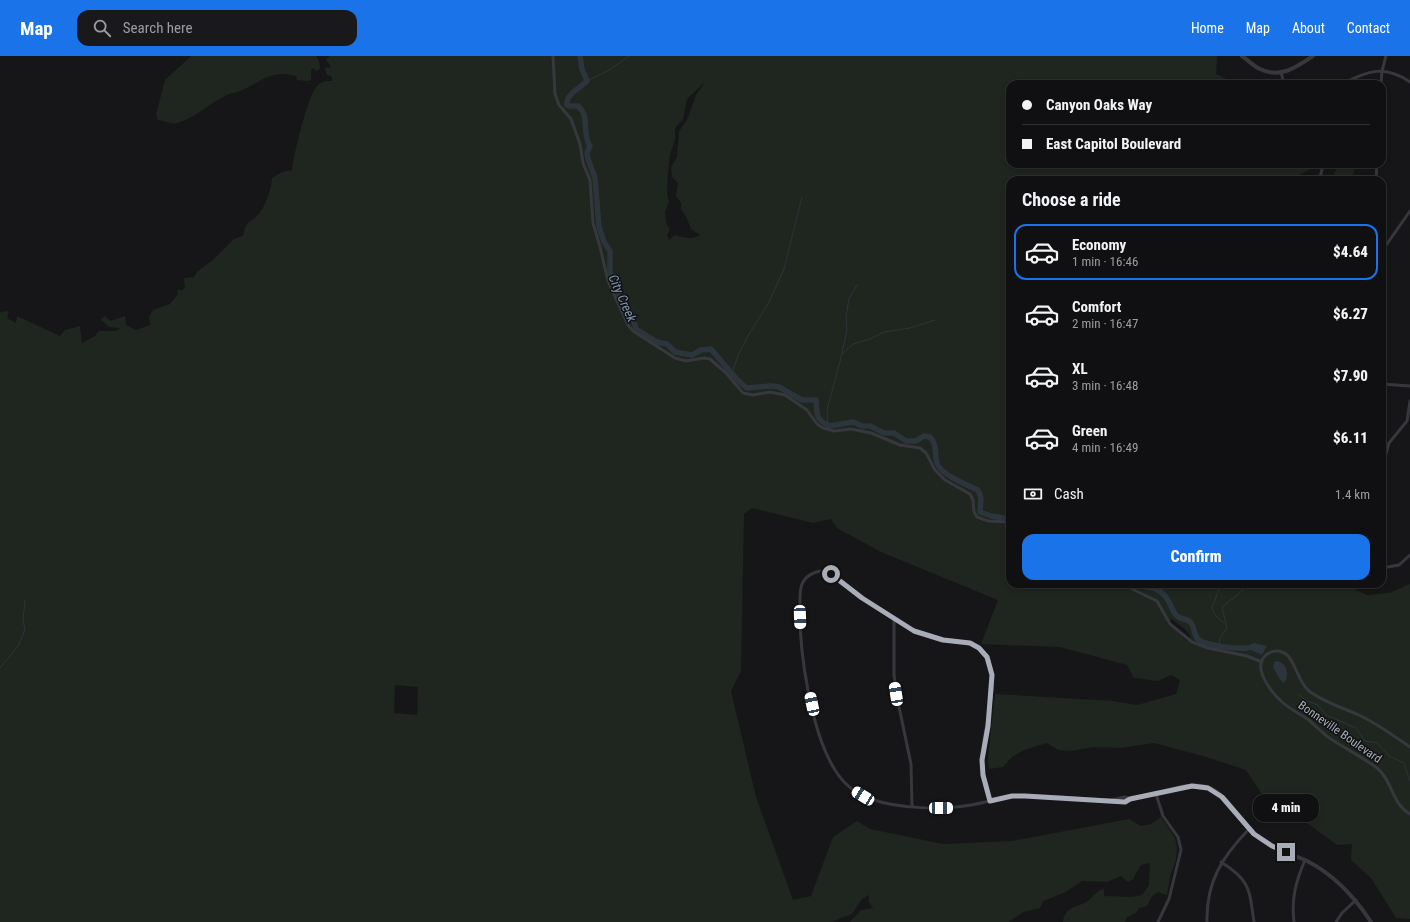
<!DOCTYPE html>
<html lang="en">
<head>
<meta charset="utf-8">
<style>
  :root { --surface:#101012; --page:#19191b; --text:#f1f3f6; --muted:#9c9d9f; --line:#303032; --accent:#1a73e8 }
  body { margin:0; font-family:"Roboto Condensed",sans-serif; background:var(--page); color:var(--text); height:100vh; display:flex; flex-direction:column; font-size:15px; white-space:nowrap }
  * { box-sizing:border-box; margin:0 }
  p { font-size:13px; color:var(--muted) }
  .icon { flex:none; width:22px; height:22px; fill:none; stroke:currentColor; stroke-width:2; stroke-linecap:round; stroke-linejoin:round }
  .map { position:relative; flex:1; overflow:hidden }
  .side { position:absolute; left:1006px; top:120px; width:380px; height:412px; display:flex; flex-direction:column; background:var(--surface); border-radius:12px; box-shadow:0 2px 6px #0003,0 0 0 1px var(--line) }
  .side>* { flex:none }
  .hud { position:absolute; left:1006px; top:24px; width:380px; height:88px; border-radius:12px; box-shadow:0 2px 6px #0003,0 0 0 1px var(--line); display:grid; align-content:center; height:88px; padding:0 16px; background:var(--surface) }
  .end { position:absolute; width:18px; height:18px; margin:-9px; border:5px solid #a8adb8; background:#111; box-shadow:0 0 0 2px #111 }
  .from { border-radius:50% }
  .bubble { position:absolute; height:28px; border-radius:12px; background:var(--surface); box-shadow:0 2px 6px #0003,0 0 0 1px var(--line); font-size:13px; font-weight:800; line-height:28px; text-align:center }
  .car { position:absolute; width:12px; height:24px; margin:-12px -6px; border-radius:5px; box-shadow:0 0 3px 1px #0007; background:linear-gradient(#fff 24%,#345 0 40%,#fff 0 76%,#345 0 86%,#fff 0) }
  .hud b { display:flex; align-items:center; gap:14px; height:38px; font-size:15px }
  .hud b+b { border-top:1px solid var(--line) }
  .hud i { width:10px; height:10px; background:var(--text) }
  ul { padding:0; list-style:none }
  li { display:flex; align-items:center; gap:12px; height:56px; margin:0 8px 6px; padding:0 8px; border:2px solid transparent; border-radius:12px }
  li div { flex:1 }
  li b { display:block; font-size:15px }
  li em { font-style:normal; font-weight:800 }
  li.current { border-color:var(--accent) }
  li>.icon { width:36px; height:36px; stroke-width:1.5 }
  h2 { padding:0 16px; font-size:18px; line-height:48px }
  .pay { display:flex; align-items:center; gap:10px; height:44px; padding:0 16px; font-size:15px }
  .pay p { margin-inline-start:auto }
  .button { display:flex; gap:8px; margin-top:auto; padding:8px 16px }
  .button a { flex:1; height:46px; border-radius:12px; background:var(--accent); color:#fff; font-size:16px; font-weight:800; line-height:46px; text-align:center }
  header { display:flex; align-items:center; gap:24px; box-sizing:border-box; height:56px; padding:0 20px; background:var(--accent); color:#fff }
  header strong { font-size:19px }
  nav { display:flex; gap:22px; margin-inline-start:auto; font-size:14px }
  .search { width:280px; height:36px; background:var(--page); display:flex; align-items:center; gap:10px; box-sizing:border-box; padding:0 14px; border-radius:12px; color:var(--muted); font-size:15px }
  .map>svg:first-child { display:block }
</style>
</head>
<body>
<header>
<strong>Map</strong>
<div class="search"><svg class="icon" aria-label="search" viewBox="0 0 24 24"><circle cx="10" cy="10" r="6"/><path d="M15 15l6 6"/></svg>Search here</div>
<nav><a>Home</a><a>Map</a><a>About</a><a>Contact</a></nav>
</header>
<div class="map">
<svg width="1410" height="866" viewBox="0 0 1410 866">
  <rect width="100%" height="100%" fill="#161618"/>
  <g fill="#1e261f" fill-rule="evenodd">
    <path d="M 191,0 L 316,0 L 319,5 L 320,13 L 316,15 L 313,12 L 311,14 L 311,23 L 309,25 L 297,24 L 296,20 C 271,13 263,25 242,34 C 237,37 230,37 225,40 C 208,48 195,63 176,67 C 171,68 164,65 158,64 L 156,58 L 165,24 Z"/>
    <path d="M 330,0 L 1217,0 L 1216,18 L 1237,28 L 1010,28 L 1010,108 L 1312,108 L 1311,113 L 1293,122 L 1294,124 L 1010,124 L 1010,528 L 1350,528 L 1350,531 L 1367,539 L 1389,537 L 1410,528 L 1410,863 L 1396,862 L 1371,822 L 1351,804 L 1352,788 L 1337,789 L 1311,770 L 1264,741 L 1246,714 L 1203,700 L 1154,687 L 1120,692 L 1093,691 L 1071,695 L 1058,694 L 1047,687 L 1024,694 L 1012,701 L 1003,711 L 989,713 L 988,701 L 995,638 L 1113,645 L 1137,649 L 1176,638 L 1180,624 L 1171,619 L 1158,625 L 1134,622 L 1127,609 L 1060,591 L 981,588 L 998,544 L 881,496 L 837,472 L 831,463 L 813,467 L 752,452 L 744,458 L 741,615 L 731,635 L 756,741 L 793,844 L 811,840 L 833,781 L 857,765 L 870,773 L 943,788 L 1012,785 L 1129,763 L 1141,770 L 1151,768 L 1161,761 L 1175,782 L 1177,792 L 1176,804 L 1170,821 L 1167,839 L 1158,836 L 1152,840 L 1147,850 L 1139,852 L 1136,857 L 1127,861 L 1125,866 L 1063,866 C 1065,849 1079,852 1089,844 C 1095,839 1096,835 1104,833 L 1104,840 L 1132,841 L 1142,839 L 1149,829 L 1150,807 L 1141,809 L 1133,823 L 1128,826 L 1121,820 L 1107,826 L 1082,825 L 1066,836 L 1043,845 L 1040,852 L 1024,856 L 1008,866 L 850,866 L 861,854 L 873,852 L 869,846 L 869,839 L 862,843 L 852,858 L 831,866 L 0,866 L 0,256 L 9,255 L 7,262 L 16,267 L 17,260 L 60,280 L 65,274 L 80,270 L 82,287 L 95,280 L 98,275 L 116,275 L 121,272 L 109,271 L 101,264 L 105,260 L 110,265 L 125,260 L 126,269 L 136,274 L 150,269 L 149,261 L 153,254 L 170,248 L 178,238 L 177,234 L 183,234 L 185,231 L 184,222 L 194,221 L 198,215 L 213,204 L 234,183 L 243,180 C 247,163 248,169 259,158 C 265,151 272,131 272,122 L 282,116 L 292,114 C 293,101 308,40 316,31 C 321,25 325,25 332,25 L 332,21 L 326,18 L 325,11 L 331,12 L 326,3 ZM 705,26 L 696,39 L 687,64 L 679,75 L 677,101 L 671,111 L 672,121 L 678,127 L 676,140 L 681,147 L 681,154 L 686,160 L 691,173 L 700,179 C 690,184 685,182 675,179 L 669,184 L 667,179 L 670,174 L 666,167 L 665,156 L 669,146 L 667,138 L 668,117 L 670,98 L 675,83 L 675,72 L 683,63 L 687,43 ZM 1172,563 L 1186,574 L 1191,581 L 1187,585 L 1167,567 ZM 1278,605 C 1287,609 1291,618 1285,626 L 1283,626 L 1273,611 L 1273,607 ZM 395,629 L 418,631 L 417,659 L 394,657 Z"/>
    <path d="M 1339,108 L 1356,108 L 1351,124 L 1331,124 Z"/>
  </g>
  <g fill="#2c353c">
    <path d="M 1254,587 L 1267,590 L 1262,599 L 1251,594 L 1241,593 Z"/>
    <path d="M 1278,605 C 1287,608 1291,619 1284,627 C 1279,624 1276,616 1273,611 L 1274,606 Z"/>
  </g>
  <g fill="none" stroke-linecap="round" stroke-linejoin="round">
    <g stroke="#2c353c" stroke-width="1">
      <path d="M 587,25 L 609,14 L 629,0"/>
      <path d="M 842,297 L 847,274 L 846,260 L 849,243 L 857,229"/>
      <path d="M 732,317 L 739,297 L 749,278 L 769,246 L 784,213 L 802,141"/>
      <path d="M 828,369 L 827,354 L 842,298 L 853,288 L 870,283 L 884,276 L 910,272 L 935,264"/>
      <path d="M 1221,528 L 1212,552 L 1215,559 L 1224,567"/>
      <path d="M 1219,589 L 1220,582 L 1227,572 L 1222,551 L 1242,535 L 1245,528"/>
      <path d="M 0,612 L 18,590 L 25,574 L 23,564 L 25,544"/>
      <path d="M 1298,638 L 1307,645 L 1318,649 L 1326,659 L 1356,672 L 1365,685 L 1377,687 L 1389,700 L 1404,707 L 1410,725"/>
    </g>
    <g stroke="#2c353c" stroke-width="5.5">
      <path d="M 580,0 L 582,13 L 587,25 C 580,32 565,39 567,49 L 570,50 L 578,50 C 591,61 581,77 590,90 L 587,97 L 588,103 L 595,122 L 599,171 L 604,186 L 610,195 L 610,217 L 618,230 L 619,240 L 632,260 L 636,273 L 657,286 L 667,288 L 675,296 L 692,299 L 701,294 L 711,293 C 717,300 740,329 747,332 L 771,330 L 779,331 L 802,344 L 816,344 C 817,358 815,364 830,370 L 853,366 L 862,370 L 870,370 L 884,377 L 894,377 L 906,385 L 916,385 L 924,380 L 930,381 C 938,389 934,398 937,407 C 941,419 967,429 978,434 L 981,442 L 980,456 L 991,460 L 1010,463"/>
      <path d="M 1139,528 C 1147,534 1153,528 1163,538 C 1170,544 1171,553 1176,559 C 1180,564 1185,562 1189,565 C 1195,569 1193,577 1197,582 C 1203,590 1237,593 1247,592"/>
    </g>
    <g stroke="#37383d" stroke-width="3">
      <path d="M 553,0 L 555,38 L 559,49 L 571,63 L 580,88 L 583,107 L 590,124 L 593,167 L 600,191 L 608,225 L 628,269 L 633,275 L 675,302 L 686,305 L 704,302 L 710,303 L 726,317 L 743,337 L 753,339 L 770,336 L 785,339 L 807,354 L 817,368 L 823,372 L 834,375 L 851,373 L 871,377 L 900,389 L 920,392 L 926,397 L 935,414 L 945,424 L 970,438 L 973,444 L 974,456 L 977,461 L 988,465 L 1010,466"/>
      <path d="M 1281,16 L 1284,28"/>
      <path d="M 1342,28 C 1367,15 1385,8 1410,26"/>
      <path d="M 1381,28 L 1382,15 L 1386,0"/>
      <path d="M 1317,124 L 1321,118 L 1323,108"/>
      <path d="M 1376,124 L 1377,108"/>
      <path d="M 1382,195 L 1410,155"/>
      <path d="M 1382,328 L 1410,330"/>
      <path d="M 1382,412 L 1389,387 L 1407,365 L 1410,345"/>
      <path d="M 1382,512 L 1399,509 L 1410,499"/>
      <path d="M 1126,528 L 1134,534 L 1157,545 L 1170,568 L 1192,586 L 1208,592 L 1247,600 L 1262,606"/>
      <path d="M 894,563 L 894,619 L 898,646 L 911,708 L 912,750"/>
      <path d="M 1410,691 C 1394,680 1379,669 1361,660 C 1344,652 1325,647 1309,635 C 1297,626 1295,600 1282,596 C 1277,594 1270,595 1265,600 C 1252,612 1272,637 1282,646 C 1291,654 1301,658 1310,665 C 1317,671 1323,678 1331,683 C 1346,693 1362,701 1377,712 C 1393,725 1391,747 1410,758"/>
      <path d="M 1111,744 L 1125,741 L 1130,743"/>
      <path d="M 990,745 C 987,731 982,718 982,704 C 982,675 1002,625 986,600 C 974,581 947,586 928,580 C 919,577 910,572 902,567 C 888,560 875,551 863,542 C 851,534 834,515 820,515 C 814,516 806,520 803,526 C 799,533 800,543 800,551 C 799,596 811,676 835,714 C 843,727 856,738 871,743 C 899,753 942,754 971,749 C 985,747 998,742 1012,740 C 1042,738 1079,743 1109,744 L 1125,746 L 1130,743 L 1156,738 L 1163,760 L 1178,781 L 1181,794 L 1169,843 L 1158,866"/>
      <path d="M 1221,806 C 1251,825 1249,833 1254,866"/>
      <path d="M 1207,866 C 1206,826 1222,801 1249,773"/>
      <path d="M 1294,866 C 1291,843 1296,825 1305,804"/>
      <path d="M 1336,866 L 1342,857 L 1356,844"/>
    </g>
    <g stroke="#37383d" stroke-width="4">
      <path d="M 1242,0 C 1248,4 1253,10 1260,13 C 1280,23 1297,11 1313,0"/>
      <path d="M 1156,738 C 1171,734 1191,726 1207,731 C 1228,738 1238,764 1254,778 C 1269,791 1287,796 1305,804 C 1334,818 1354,840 1371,866"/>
    </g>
  </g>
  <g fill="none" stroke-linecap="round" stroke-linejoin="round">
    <path stroke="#a8adb8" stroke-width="5" d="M 831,518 L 862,542 L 914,575 L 943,584 L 970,587 L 979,592 L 987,601 L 992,619 L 988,670 L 982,704 L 983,719 L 990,745 L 1012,740 L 1025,740 L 1125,746 L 1130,743 L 1192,730 L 1208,732 L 1222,741 L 1254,778 L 1272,790 L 1286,796"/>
  </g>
  <g text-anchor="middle" stroke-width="3" stroke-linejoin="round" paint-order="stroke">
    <g font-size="12" fill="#a8adb8" stroke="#111113">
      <text transform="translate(1340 676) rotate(35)" y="4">Bonneville Boulevard</text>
    </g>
    <g font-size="13" font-style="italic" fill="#7f9bb3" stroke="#111113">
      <text transform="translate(623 242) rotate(66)" y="5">City Creek</text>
    </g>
  </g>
</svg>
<i class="end from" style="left:831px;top:518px"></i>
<i class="end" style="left:1286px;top:796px"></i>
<div class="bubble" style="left:1253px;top:738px;width:66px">4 min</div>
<i class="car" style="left:800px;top:561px;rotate:178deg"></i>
<i class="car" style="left:896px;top:638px;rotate:351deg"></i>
<i class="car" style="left:812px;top:648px;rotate:348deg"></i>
<i class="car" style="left:863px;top:740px;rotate:302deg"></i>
<i class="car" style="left:941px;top:752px;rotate:90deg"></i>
<div class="hud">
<b><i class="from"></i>Canyon Oaks Way</b>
<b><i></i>East Capitol Boulevard</b>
</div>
<section class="side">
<h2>Choose a ride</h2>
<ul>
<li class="current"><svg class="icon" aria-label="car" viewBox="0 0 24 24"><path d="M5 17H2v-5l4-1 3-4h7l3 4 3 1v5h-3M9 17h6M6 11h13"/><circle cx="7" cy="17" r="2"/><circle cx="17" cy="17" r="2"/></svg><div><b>Economy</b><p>1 min · 16:46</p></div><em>$4.64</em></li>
<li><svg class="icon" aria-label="car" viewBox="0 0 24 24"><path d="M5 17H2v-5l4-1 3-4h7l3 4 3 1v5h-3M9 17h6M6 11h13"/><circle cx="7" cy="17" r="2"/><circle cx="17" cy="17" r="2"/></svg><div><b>Comfort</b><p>2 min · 16:47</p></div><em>$6.27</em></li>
<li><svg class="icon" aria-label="car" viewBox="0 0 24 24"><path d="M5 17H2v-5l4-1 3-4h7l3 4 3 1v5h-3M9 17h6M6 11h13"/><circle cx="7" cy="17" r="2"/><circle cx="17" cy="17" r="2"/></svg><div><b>XL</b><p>3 min · 16:48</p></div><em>$7.90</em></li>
<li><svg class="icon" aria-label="car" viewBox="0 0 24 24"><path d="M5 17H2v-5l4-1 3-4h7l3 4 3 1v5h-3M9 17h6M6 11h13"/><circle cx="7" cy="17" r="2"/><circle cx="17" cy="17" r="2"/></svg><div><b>Green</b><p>4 min · 16:49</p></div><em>$6.11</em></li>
</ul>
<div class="pay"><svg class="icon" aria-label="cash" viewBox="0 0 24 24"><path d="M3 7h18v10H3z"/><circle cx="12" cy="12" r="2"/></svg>Cash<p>1.4 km</p></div>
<div class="button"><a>Confirm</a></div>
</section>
</div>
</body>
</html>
